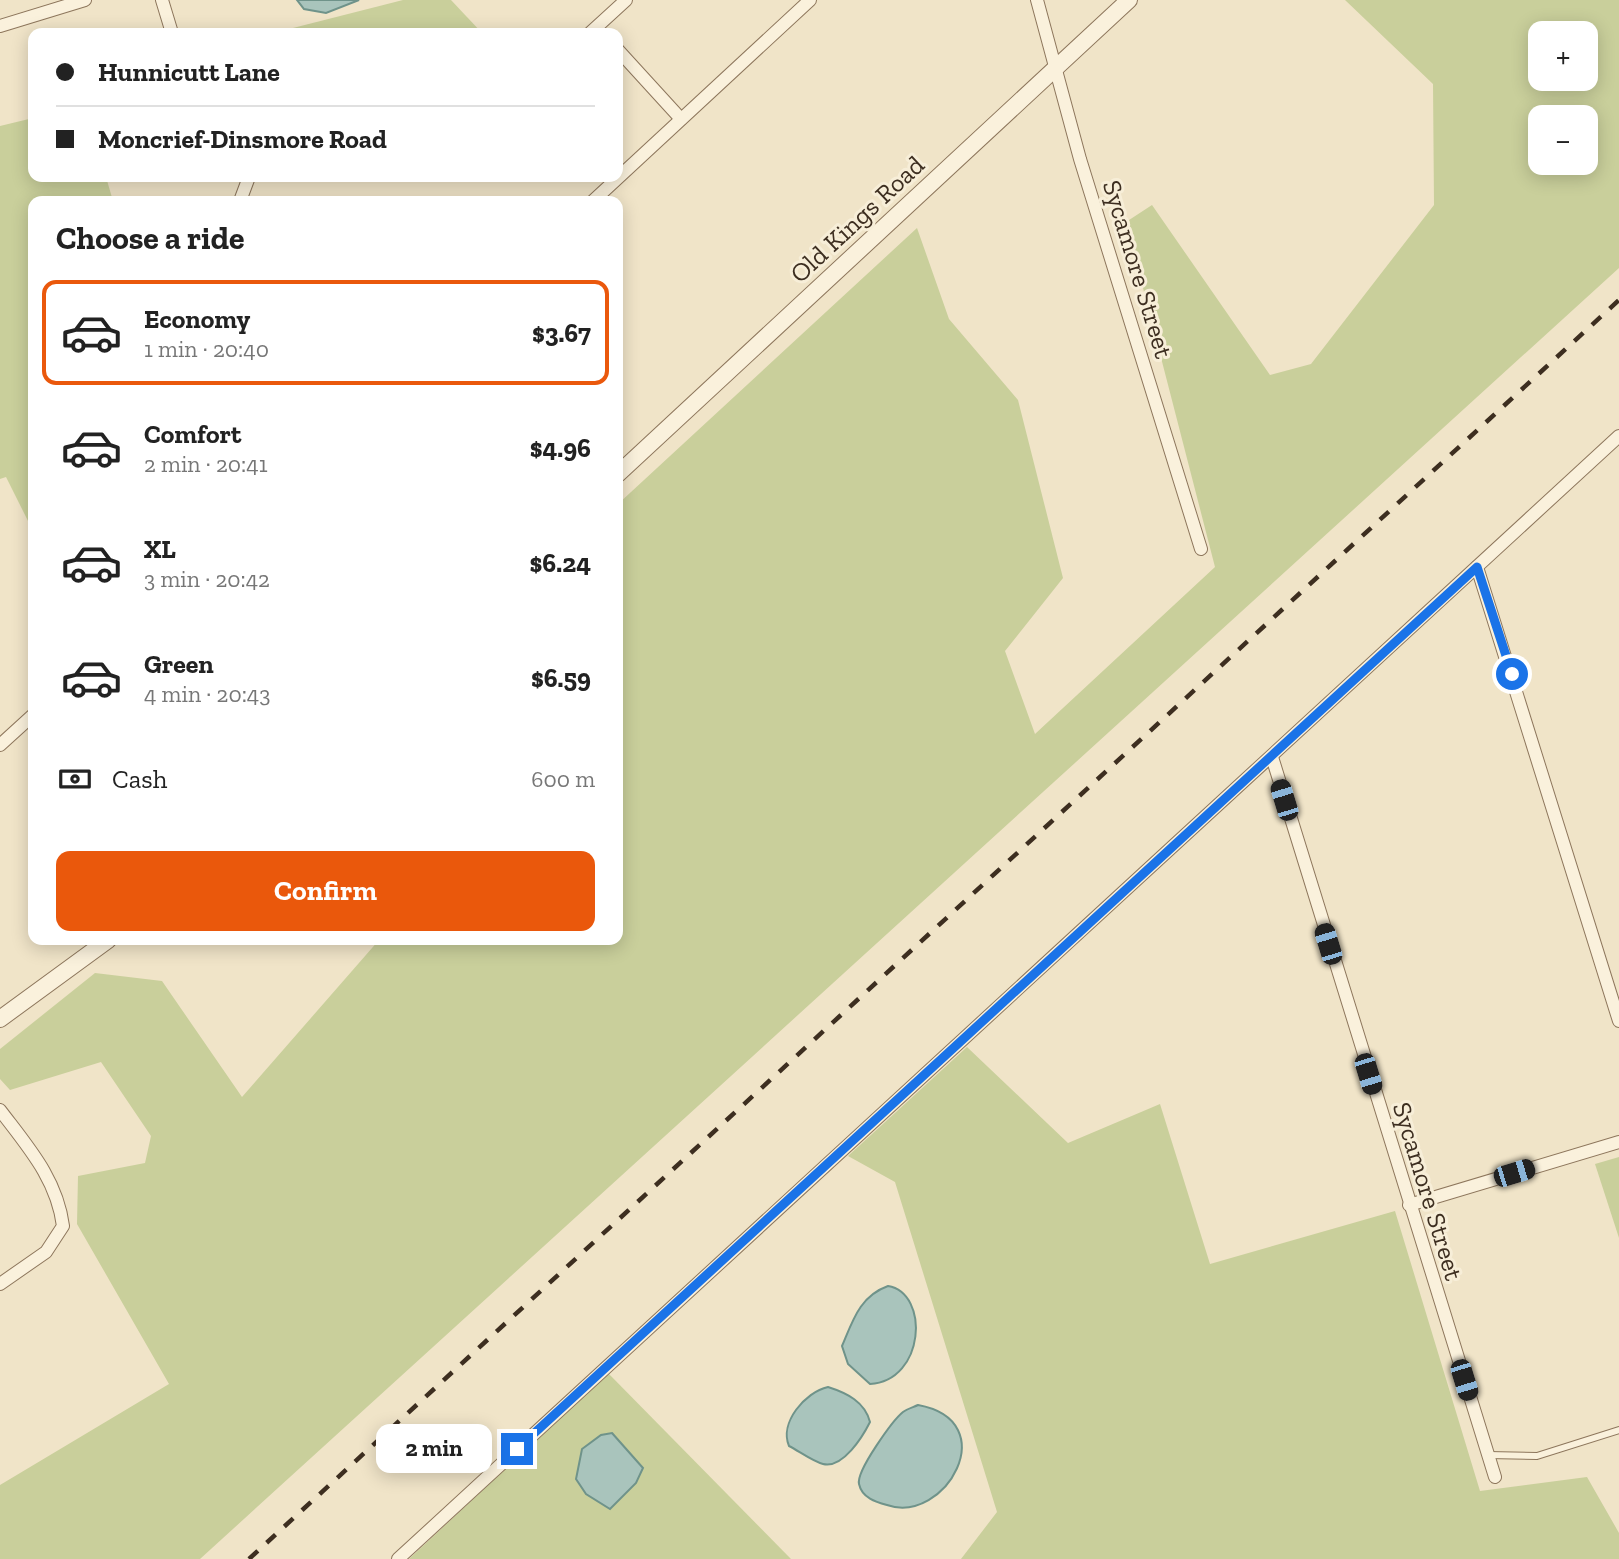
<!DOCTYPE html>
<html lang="en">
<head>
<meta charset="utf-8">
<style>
  :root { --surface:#fff; --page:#f6f6f6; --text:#222; --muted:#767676; --line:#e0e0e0; --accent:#ea580c }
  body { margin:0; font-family:"Zilla Slab",serif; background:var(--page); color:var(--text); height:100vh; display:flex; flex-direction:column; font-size:26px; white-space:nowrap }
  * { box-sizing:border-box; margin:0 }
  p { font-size:23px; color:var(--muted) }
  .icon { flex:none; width:38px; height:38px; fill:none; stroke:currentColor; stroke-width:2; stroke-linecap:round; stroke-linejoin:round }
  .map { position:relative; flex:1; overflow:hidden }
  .drawer { position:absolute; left:28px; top:196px; width:595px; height:749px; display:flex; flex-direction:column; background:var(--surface); border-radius:14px; box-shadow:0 4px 18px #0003 }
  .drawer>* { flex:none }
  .banner { position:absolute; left:28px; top:28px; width:595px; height:154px; border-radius:14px; box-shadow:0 4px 18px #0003; display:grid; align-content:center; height:154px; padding:0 28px; background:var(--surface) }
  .controls { position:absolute; left:1528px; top:21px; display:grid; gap:14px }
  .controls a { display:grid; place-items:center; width:70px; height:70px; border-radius:14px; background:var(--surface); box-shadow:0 4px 18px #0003; font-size:35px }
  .end { position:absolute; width:32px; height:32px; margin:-16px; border:9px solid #1a73e8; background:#fff; box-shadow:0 0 0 4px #fff }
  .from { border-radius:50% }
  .bubble { position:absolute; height:49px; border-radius:14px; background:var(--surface); box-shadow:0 4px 18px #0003; font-size:23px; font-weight:800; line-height:49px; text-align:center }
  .car { position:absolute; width:21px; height:42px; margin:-21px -10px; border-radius:9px; box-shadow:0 0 5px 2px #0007; background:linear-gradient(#222 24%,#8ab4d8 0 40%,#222 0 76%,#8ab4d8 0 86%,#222 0) }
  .banner b { display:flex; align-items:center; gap:24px; height:66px; font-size:26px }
  .banner b+b { border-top:2px solid var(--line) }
  .banner i { width:18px; height:18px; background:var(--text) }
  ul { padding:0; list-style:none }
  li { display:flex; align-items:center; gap:21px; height:105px; margin:0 14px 10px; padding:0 14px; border:4px solid transparent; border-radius:14px }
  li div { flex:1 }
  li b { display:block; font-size:26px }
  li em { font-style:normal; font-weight:800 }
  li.on { border-color:var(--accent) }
  li>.icon { width:63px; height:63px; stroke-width:1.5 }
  h2 { padding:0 28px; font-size:32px; line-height:84px }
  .pay { display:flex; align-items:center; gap:18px; height:77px; padding:0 28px; font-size:26px }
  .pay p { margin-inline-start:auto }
  .primary-button { display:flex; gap:14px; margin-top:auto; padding:14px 28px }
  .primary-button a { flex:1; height:80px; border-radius:14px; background:var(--accent); color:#fff; font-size:28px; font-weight:800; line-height:80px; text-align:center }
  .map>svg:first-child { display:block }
</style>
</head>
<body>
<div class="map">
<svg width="1619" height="1559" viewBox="0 0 1619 1559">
  <rect width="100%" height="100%" fill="#f0e4c8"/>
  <g fill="#c9cf9b" fill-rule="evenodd">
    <path d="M 403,0 L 451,0 L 482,33 L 283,33 L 289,29 Z"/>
    <path d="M 1345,0 L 1619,0 L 1619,268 L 200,1559 L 0,1559 L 0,1485 L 169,1384 L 77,1224 L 78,1176 L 145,1163 L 151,1136 L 101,1062 L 10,1090 L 0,1079 L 0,1049 L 95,973 L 162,981 L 242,1097 L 379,940 L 618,940 L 618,504 L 917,228 L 949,319 L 1018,400 L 1063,578 L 1005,651 L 1035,734 L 1215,567 L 1126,222 L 1152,205 L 1270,375 L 1311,364 L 1434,205 L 1433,84 ZM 1540,33 L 1586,33 L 1586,79 L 1540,79 ZM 1586,117 L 1586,163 L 1540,163 L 1540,117 Z"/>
    <path d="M 33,118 L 33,177 L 106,177 L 113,201 L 33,201 L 33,531 L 6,477 L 0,479 L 0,126 Z"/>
    <path d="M 967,1047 L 1068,1143 L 1160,1104 L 1210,1264 L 1395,1211 L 1480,1491 L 1587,1477 L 1619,1533 L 1619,1559 L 961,1559 L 997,1512 L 895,1182 L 848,1156 Z"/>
    <path d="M 1619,1157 L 1619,1238 L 1595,1164 Z"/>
    <path d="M 608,1373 L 791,1559 L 409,1559 Z"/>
  </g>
  <g fill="#a9c4bc" stroke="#6f938a" stroke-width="2">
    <path d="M 297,0 L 359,0 L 326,13 L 304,9 Z"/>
    <path d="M 888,1286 C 930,1293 925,1381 870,1384 L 848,1364 L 842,1346 C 853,1320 860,1296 888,1286 Z"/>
    <path d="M 828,1387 C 847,1393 865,1402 870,1422 C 863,1436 843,1469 823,1464 C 812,1461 799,1451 789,1446 C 779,1423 805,1392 828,1387 Z"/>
    <path d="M 918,1405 C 1005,1421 945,1525 887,1505 C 876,1502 862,1498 859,1484 C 856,1471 893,1420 903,1412 C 907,1409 914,1407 918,1405 Z"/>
    <path d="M 612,1433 L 643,1468 L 636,1483 L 610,1509 L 586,1494 L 576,1479 L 582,1449 L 601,1435 Z"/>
  </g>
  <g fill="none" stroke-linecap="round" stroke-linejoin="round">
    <g stroke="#8d765c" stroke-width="8">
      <path id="service" d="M 1488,1455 L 1537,1456 L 1619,1430"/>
    </g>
    <g stroke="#8d765c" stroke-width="14">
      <g id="minor">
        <path d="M 162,0 L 172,33"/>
        <path d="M 1037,0 L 1080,159 L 1201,549"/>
        <path d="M 0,26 L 85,0"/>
        <path d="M 590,33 L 626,0"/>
        <path d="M 618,50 L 681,119"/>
        <path d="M 240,201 L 249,177"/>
        <path d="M 593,201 L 810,0"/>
        <path d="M 1477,567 L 1619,1021"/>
        <path d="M 0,745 L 33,715"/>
        <path d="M 1272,757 L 1495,1477"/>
        <path d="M 0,1110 C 28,1147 57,1179 63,1226 L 46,1252 L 0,1284"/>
        <path d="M 1409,1205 L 1619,1142"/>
        <path d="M 398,1559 L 1619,436"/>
      </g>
    </g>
    <g stroke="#8d765c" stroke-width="18">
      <g id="tertiary">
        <path d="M 618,474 L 1129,0"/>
        <path d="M 0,1019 L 108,940"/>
      </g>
    </g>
    <use href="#service" stroke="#faf1dc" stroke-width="6"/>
    <use href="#minor" stroke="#faf1dc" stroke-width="12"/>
    <use href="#tertiary" stroke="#faf1dc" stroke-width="16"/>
    <path stroke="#3d2e20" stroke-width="4.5" stroke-dasharray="12 12" stroke-linecap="butt" d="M 249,1559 L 1619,300"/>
  </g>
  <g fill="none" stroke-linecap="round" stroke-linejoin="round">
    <path stroke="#1a73e8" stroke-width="9" d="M 517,1449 L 1477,567 L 1512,674"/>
  </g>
  <g text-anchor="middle" stroke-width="6" stroke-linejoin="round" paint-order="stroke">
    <g font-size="26" fill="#3d2e20" stroke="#f7eed8">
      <text transform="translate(857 219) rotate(-43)" y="9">Old Kings Road</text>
      <text transform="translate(1138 269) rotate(73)" y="9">Sycamore Street</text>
      <text transform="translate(1428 1191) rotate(73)" y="9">Sycamore Street</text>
    </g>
  </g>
</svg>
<div class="controls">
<a>+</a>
<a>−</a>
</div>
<i class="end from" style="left:1512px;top:674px"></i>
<i class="end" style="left:517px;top:1449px"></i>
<div class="bubble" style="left:376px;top:1424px;width:116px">2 min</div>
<i class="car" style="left:1284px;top:800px;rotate:343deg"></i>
<i class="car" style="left:1328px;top:944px;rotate:343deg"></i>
<i class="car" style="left:1368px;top:1074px;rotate:163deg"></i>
<i class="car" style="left:1514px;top:1173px;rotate:73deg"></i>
<i class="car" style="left:1464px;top:1380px;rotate:163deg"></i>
<div class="banner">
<b><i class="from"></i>Hunnicutt Lane</b>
<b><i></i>Moncrief-Dinsmore Road</b>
</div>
<section class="drawer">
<h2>Choose a ride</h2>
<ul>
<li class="on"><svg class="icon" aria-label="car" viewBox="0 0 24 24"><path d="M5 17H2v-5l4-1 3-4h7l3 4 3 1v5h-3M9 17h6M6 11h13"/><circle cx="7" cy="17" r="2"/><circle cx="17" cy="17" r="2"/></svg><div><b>Economy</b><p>1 min · 20:40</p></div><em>$3.67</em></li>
<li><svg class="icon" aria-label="car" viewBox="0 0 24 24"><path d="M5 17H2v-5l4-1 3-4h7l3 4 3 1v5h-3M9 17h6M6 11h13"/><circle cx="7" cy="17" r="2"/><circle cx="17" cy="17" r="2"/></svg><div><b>Comfort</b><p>2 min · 20:41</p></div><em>$4.96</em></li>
<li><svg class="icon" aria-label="car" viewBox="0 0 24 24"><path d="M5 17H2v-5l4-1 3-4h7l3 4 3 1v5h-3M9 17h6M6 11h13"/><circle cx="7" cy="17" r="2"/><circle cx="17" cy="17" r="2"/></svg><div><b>XL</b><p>3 min · 20:42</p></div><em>$6.24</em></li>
<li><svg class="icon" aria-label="car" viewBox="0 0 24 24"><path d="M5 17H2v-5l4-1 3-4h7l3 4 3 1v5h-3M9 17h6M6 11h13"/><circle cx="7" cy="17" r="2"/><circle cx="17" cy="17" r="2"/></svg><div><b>Green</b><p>4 min · 20:43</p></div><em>$6.59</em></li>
</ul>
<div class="pay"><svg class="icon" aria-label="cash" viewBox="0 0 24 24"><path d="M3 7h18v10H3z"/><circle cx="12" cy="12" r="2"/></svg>Cash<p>600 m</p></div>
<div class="primary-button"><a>Confirm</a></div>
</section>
</div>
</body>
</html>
